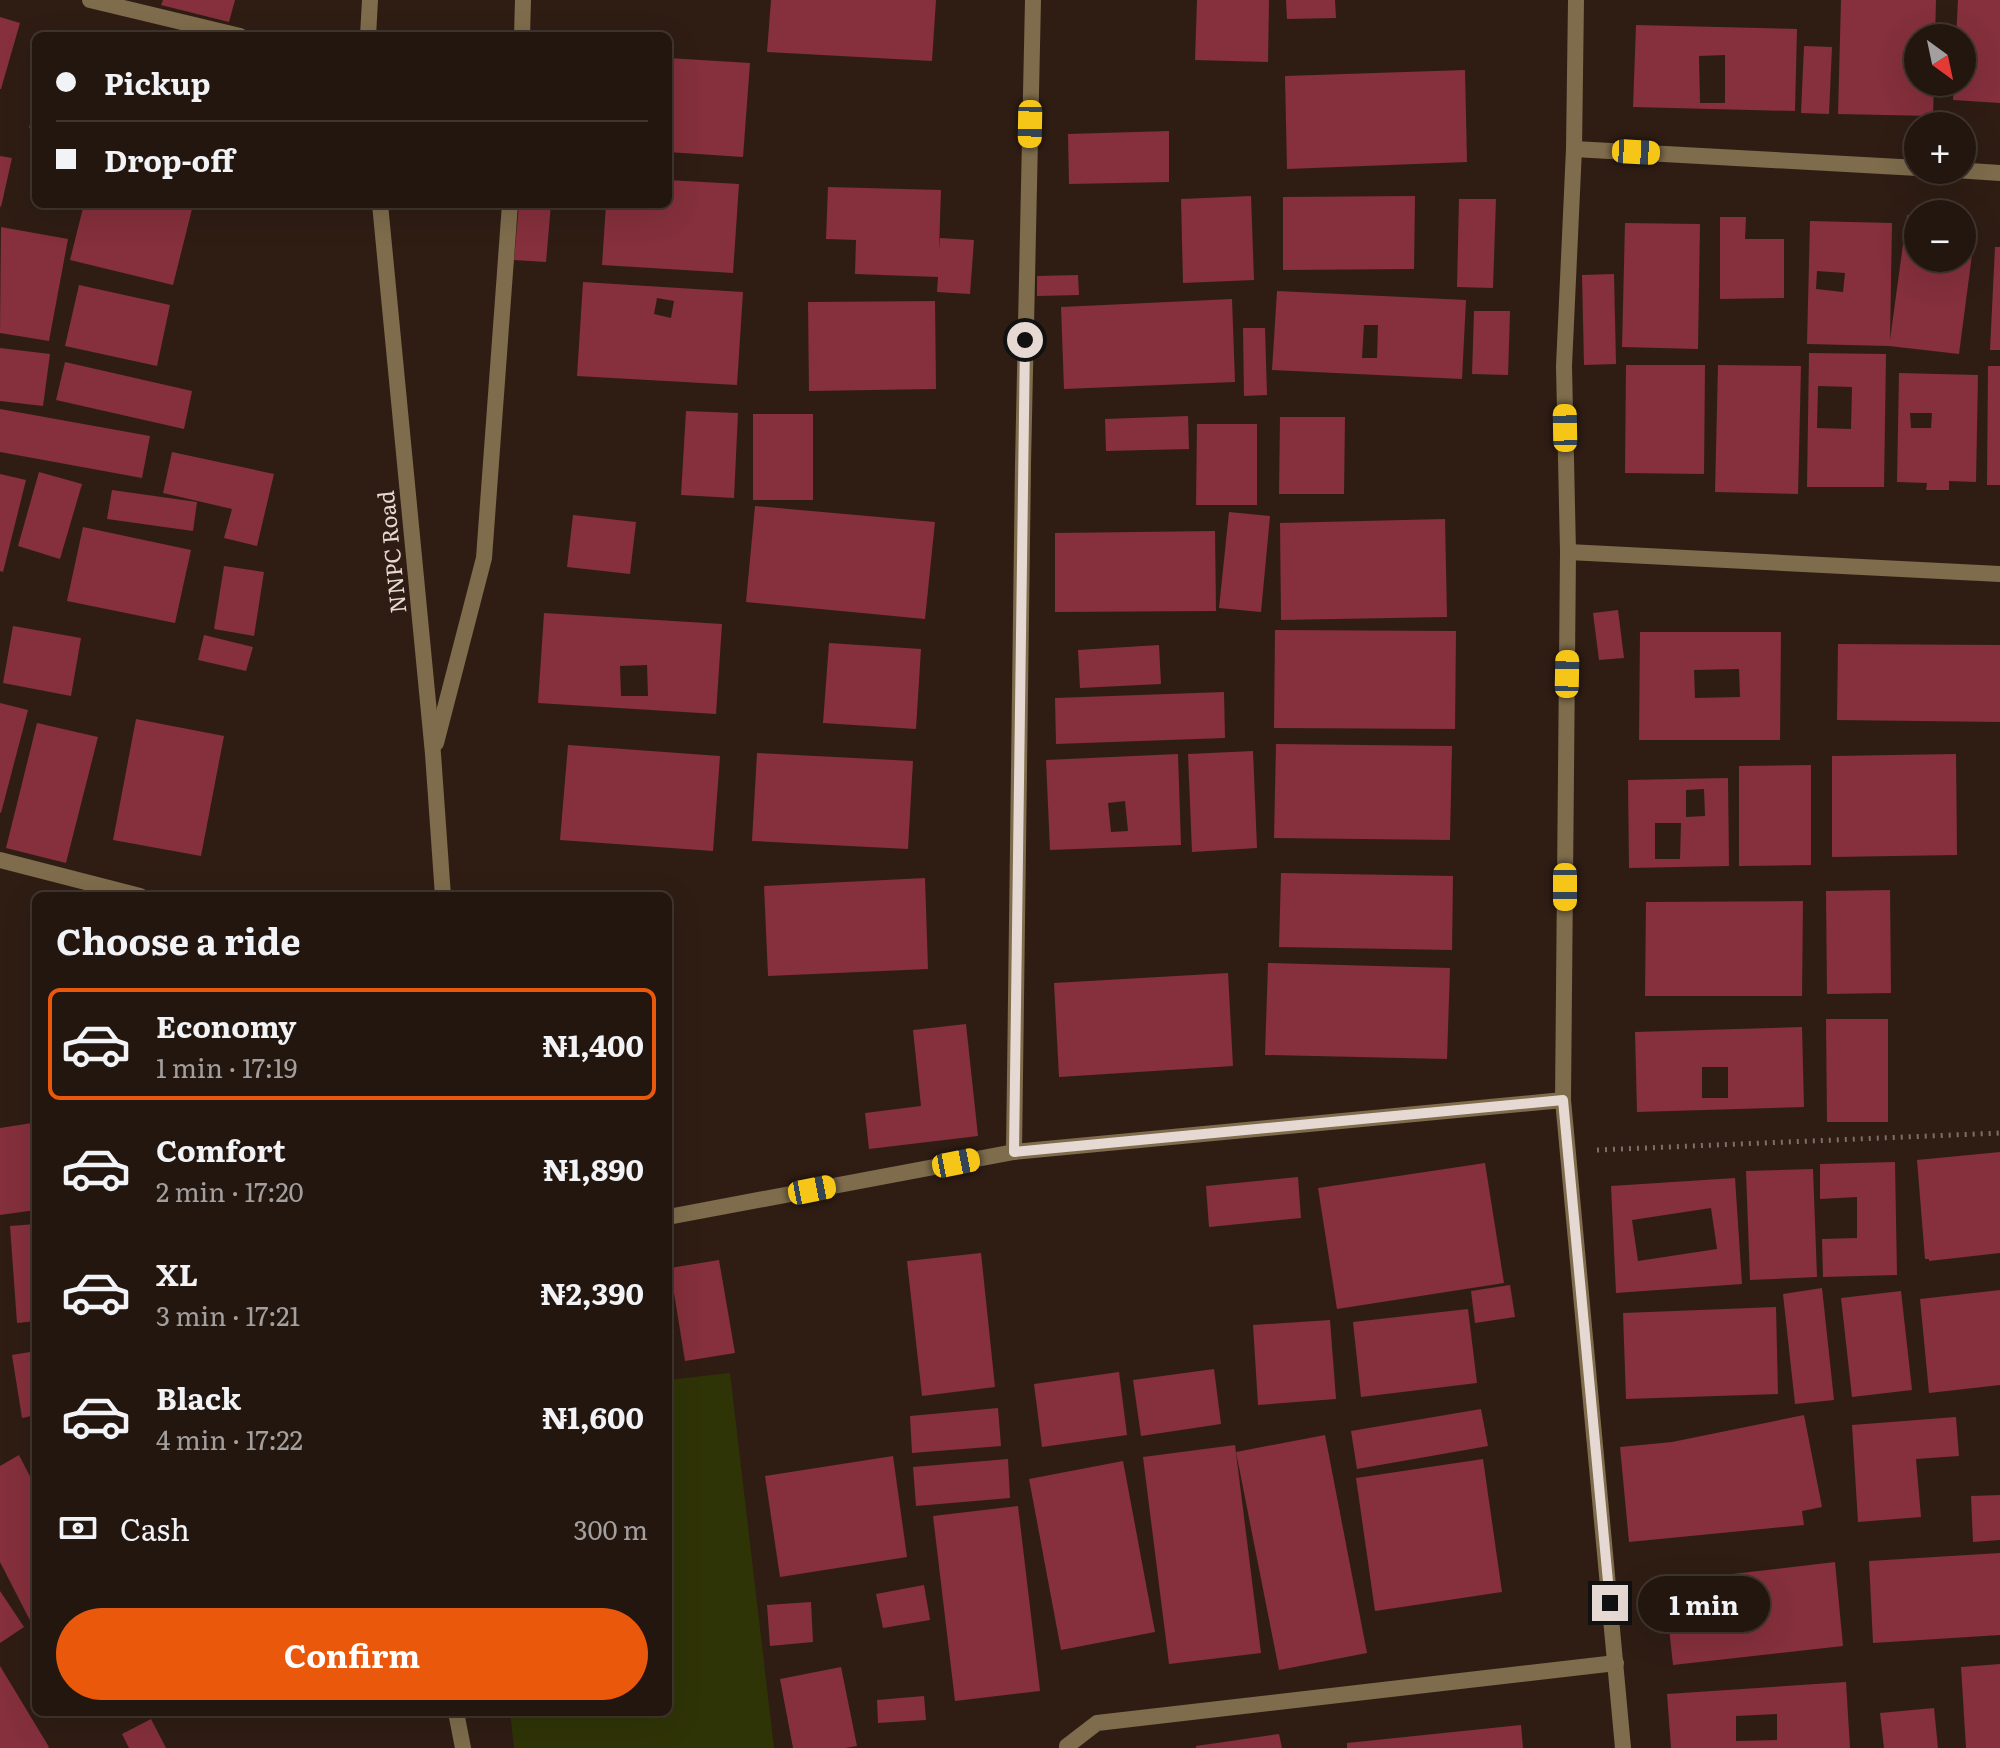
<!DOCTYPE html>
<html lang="en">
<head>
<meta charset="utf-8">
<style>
  :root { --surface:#23160f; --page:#2b1f18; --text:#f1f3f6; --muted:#a39f9e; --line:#40352f; --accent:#ea580c }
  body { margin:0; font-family:Literata,serif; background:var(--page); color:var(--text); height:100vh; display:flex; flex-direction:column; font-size:30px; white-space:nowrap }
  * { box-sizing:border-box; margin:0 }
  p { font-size:26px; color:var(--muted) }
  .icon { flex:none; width:44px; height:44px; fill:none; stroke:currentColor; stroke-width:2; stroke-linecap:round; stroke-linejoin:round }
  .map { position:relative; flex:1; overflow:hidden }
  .side { position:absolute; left:32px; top:892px; width:640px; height:824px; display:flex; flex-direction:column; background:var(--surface); border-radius:12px; box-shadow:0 8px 32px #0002,0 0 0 2px var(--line) }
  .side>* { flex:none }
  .guide { position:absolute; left:32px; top:32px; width:640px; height:176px; border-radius:12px; box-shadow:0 8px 32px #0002,0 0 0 2px var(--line); display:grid; align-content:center; height:176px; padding:0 24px; background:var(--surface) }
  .needle { width:52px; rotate:147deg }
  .buttons { position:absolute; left:1904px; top:24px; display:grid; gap:16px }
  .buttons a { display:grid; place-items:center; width:72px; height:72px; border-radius:50%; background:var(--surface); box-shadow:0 8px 32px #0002,0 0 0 2px var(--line); font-size:40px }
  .end { position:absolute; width:36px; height:36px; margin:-18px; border:10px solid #e6d9d3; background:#111; box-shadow:0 0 0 4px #111 }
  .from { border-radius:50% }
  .bubble { position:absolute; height:56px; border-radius:28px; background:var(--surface); box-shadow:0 8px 32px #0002,0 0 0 2px var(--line); font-size:26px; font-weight:700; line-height:56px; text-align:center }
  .car { position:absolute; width:24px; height:48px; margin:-24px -12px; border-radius:10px; box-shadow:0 0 6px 2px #0007; background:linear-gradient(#f5c518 24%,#345 0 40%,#f5c518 0 76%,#345 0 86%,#f5c518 0) }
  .guide b { display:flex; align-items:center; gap:28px; height:76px; font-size:30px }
  .guide b+b { border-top:2px solid var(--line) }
  .guide i { width:20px; height:20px; background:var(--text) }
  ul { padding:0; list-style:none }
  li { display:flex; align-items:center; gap:24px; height:112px; margin:0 16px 12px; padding:0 8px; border:4px solid transparent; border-radius:12px }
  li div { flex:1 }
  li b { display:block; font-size:30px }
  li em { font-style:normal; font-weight:700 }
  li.on { border-color:var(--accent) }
  li>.icon { width:72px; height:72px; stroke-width:1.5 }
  h2 { padding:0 24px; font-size:36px; line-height:96px }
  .pay { display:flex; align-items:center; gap:20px; height:88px; padding:0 24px; font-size:30px }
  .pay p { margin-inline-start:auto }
  .cta { display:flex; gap:16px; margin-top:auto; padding:16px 24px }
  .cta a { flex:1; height:92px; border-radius:48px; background:var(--accent); color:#fff; font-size:32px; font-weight:700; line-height:92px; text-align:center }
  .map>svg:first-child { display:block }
</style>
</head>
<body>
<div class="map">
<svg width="2000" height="1748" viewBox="0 0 2000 1748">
  <rect width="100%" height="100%" fill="#2f1d14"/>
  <path fill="#2f3407" d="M 730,1373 L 774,1748 L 514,1748 L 510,1712 L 668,1712 L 668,1380 Z"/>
  <g fill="#85303c" fill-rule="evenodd">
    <path d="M 163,0 L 235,0 L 229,22 L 161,5 Z"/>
    <path d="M 771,0 L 936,0 L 932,61 L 767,52 Z"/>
    <path d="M 1197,0 L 1269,0 L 1268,62 L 1195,60 Z"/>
    <path d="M 1286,0 L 1335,0 L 1336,18 L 1287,19 Z"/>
    <path d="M 1841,0 L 1936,0 L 1935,38 L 1918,38 L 1918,82 L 1934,82 L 1933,116 L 1838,114 Z"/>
    <path d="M 1958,0 L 2000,0 L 2000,103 L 1953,100 L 1954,82 L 1962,82 L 1962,38 L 1956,38 Z"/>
    <path d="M 0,17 L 20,23 L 1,89 L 0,89 Z"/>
    <path d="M 1636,25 L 1797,29 L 1795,111 L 1633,107 ZM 1725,55 L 1725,103 L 1700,103 L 1699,56 Z"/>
    <path d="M 1804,46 L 1832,47 L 1829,114 L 1801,113 Z"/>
    <path d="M 668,58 L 750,63 L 743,157 L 668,152 Z"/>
    <path d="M 1465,70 L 1467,162 L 1287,169 L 1285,76 Z"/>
    <path d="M 35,101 L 36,101 L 36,130 L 29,128 Z"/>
    <path d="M 1169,131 L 1169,182 L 1069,184 L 1068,134 Z"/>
    <path d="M 0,156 L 12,158 L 1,207 L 0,206 Z"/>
    <path d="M 668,180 L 739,184 L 733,273 L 602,265 L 606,204 L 668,204 Z"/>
    <path d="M 828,187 L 941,190 L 939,250 L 940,238 L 974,240 L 970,294 L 937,292 L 938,277 L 855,274 L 856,240 L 826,239 Z"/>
    <path d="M 1251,196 L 1254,280 L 1183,283 L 1181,199 Z"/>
    <path d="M 1415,196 L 1414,269 L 1283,270 L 1283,197 Z"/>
    <path d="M 1459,199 L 1496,199 L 1493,288 L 1457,287 Z"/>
    <path d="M 84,204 L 193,205 L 173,285 L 70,260 Z"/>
    <path d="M 519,204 L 551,204 L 546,262 L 514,260 Z"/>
    <path d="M 1907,215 L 1918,216 L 1918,258 L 1962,258 L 1962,222 L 1976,224 L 1959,354 L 1889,346 L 1807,344 L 1810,221 L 1892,223 L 1890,340 ZM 1817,271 L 1845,273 L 1843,292 L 1816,289 Z"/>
    <path d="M 1720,217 L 1746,217 L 1745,239 L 1784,239 L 1784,298 L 1720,299 Z"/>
    <path d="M 1625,223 L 1700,224 L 1698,349 L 1622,347 Z"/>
    <path d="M 1,227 L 68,239 L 49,341 L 0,333 Z"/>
    <path d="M 1995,247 L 2000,247 L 2000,350 L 1990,350 Z"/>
    <path d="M 1614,274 L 1616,364 L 1584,365 L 1582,275 Z"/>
    <path d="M 1078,275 L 1079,295 L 1037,296 L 1037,276 Z"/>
    <path d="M 583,282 L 743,292 L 737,385 L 577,376 ZM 657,298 L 674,301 L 671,318 L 654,314 Z"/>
    <path d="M 79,285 L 170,305 L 157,366 L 65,346 Z"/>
    <path d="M 1277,291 L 1466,300 L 1462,379 L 1272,370 ZM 1364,325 L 1378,325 L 1377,358 L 1362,358 Z"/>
    <path d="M 1232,299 L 1235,382 L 1064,389 L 1061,307 Z"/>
    <path d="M 935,301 L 936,389 L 809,391 L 808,302 Z"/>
    <path d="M 1474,311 L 1510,311 L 1508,375 L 1472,374 Z"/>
    <path d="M 1243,328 L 1265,328 L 1267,395 L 1244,396 Z"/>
    <path d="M 0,348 L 50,354 L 43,406 L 0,401 Z"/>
    <path d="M 1809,353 L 1886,354 L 1884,487 L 1807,487 ZM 1818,386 L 1852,387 L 1851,429 L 1817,428 Z"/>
    <path d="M 65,362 L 192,391 L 184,429 L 56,400 Z"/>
    <path d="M 1626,365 L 1705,365 L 1704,474 L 1625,473 Z"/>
    <path d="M 1718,365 L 1801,366 L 1798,494 L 1715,492 Z"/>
    <path d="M 1988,366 L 2000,366 L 2000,485 L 1987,485 Z"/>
    <path d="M 1899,373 L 1978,375 L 1976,482 L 1949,481 L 1949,490 L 1926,490 L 1927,483 L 1897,482 ZM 1910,413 L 1932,413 L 1931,428 L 1911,428 Z"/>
    <path d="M 0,409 L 150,436 L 142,478 L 0,452 Z"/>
    <path d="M 686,411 L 738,413 L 734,498 L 681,495 Z"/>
    <rect x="753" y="414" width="60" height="86"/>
    <path d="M 1188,416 L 1189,449 L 1106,451 L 1105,419 Z"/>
    <path d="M 1280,417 L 1345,417 L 1344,494 L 1279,494 Z"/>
    <path d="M 1197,424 L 1257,424 L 1257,505 L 1196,505 Z"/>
    <path d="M 172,452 L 274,474 L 257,546 L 224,538 L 232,509 L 163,493 Z"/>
    <path d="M 39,472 L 82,484 L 60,559 L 18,546 Z"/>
    <path d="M 0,474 L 26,480 L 3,572 L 0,571 Z"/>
    <path d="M 112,490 L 197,502 L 193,531 L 107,519 Z"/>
    <path d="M 755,506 L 935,522 L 925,619 L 746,602 Z"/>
    <path d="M 1229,512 L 1270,516 L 1261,612 L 1219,608 Z"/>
    <path d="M 573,515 L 636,522 L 630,574 L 567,567 Z"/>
    <path d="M 1445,519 L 1447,617 L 1281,620 L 1280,523 Z"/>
    <path d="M 83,527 L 191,550 L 175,623 L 67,601 Z"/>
    <path d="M 1215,531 L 1216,611 L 1055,612 L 1055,533 Z"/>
    <path d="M 224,566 L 264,572 L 254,636 L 214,629 Z"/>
    <path d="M 1618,610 L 1624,658 L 1599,660 L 1593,613 Z"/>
    <path d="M 544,613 L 722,624 L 716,714 L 538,703 ZM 647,665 L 648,696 L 621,696 L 620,666 Z"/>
    <path d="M 13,626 L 81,638 L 71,696 L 3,683 Z"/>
    <path d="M 1275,630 L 1456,631 L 1455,729 L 1274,728 Z"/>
    <path d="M 1640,632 L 1781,632 L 1780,740 L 1639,740 ZM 1739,669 L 1740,697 L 1695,698 L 1694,670 Z"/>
    <path d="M 204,635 L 253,647 L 246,671 L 198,660 Z"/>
    <path d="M 829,643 L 921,649 L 916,729 L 823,723 Z"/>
    <path d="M 1838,644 L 2000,645 L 2000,722 L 1837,720 Z"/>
    <path d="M 1159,645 L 1161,684 L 1080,688 L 1078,650 Z"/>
    <path d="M 1224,692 L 1225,738 L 1056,744 L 1055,698 Z"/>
    <path d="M 0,703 L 28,710 L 1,813 L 0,812 Z"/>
    <path d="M 136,719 L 224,736 L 201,856 L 113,840 Z"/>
    <path d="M 37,723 L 98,737 L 66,863 L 6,848 Z"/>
    <path d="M 1276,744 L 1452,746 L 1450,840 L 1274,838 Z"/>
    <path d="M 568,745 L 720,756 L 713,851 L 560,840 Z"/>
    <path d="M 1253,751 L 1257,848 L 1192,852 L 1188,754 Z"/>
    <path d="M 757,753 L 913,761 L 908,849 L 752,841 Z"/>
    <path d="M 1178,754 L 1181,845 L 1050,850 L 1046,760 ZM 1125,801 L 1128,831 L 1111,832 L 1108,803 Z"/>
    <path d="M 1956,754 L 1957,855 L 1832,857 L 1832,756 Z"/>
    <path d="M 1811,765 L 1811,865 L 1739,866 L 1739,766 Z"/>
    <path d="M 1728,778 L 1729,866 L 1629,868 L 1628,780 ZM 1704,789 L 1705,816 L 1686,817 L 1686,790 ZM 1655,823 L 1681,823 L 1680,859 L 1655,859 Z"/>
    <path d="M 1281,873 L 1453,876 L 1452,950 L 1279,947 Z"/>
    <path d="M 925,878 L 928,969 L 768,976 L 764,886 Z"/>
    <path d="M 1890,890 L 1891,993 L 1827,994 L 1826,891 Z"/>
    <path d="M 1803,901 L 1802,996 L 1645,996 L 1646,902 Z"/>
    <path d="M 1268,963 L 1450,968 L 1447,1059 L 1265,1055 Z"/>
    <path d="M 1228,973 L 1233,1066 L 1059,1077 L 1054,983 Z"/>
    <path d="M 1826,1019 L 1888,1019 L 1888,1122 L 1827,1122 Z"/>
    <path d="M 966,1024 L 978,1136 L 869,1149 L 865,1113 L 921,1106 L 913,1030 Z"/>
    <path d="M 1802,1027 L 1804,1107 L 1637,1112 L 1635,1032 ZM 1702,1067 L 1728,1067 L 1728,1098 L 1702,1098 Z"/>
    <path d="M 32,1123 L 36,1156 L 36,1210 L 0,1215 L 0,1128 Z"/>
    <path d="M 2000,1152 L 2000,1253 L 1929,1261 L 1929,1259 L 1925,1259 L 1917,1160 Z"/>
    <path d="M 1895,1162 L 1897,1275 L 1823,1277 L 1822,1239 L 1857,1238 L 1857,1197 L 1820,1199 L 1820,1164 Z"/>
    <path d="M 1485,1163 L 1504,1283 L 1337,1309 L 1318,1188 Z"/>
    <path d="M 1813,1169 L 1817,1277 L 1750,1280 L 1746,1171 Z"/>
    <path d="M 1298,1177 L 1301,1218 L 1209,1227 L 1206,1186 Z"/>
    <path d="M 1735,1178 L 1742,1284 L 1616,1293 L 1611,1186 ZM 1711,1208 L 1717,1249 L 1638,1261 L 1632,1220 Z"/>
    <path d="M 36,1224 L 36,1321 L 17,1323 L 10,1226 Z"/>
    <path d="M 981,1253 L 995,1387 L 922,1396 L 907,1261 Z"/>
    <path d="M 719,1260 L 735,1353 L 685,1361 L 670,1268 Z"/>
    <path d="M 1510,1285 L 1515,1317 L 1475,1323 L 1471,1291 Z"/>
    <path d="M 1822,1288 L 1834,1400 L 1795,1404 L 1783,1294 Z"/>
    <path d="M 2000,1290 L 2000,1385 L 1929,1393 L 1920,1299 Z"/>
    <path d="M 1901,1291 L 1912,1390 L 1852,1397 L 1841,1298 Z"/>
    <path d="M 1776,1307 L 1778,1394 L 1626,1399 L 1623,1313 Z"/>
    <path d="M 1468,1309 L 1477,1383 L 1361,1397 L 1353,1322 Z"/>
    <path d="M 1330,1320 L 1336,1399 L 1258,1405 L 1253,1325 Z"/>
    <path d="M 668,1324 L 670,1324 L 673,1356 L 668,1356 Z"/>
    <path d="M 36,1351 L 36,1415 L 22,1418 L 12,1355 Z"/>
    <path d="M 1214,1369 L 1221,1424 L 1141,1436 L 1133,1380 Z"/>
    <path d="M 1119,1372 L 1127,1435 L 1042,1447 L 1034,1384 Z"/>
    <path d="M 998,1408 L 1001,1446 L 912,1453 L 910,1416 Z"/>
    <path d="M 1481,1409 L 1488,1446 L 1357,1469 L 1351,1431 Z"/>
    <path d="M 1804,1415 L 1822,1507 L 1802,1511 L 1804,1525 L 1629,1542 L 1620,1447 L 1672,1442 Z"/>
    <path d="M 1956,1417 L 1959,1456 L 1916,1459 L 1921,1517 L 1858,1522 L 1852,1425 Z"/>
    <path d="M 1325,1435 L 1367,1653 L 1279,1670 L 1236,1452 Z"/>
    <path d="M 1235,1445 L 1261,1653 L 1169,1664 L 1143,1457 Z"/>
    <path d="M 19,1455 L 36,1488 L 36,1632 L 0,1562 L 0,1466 Z"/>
    <path d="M 893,1456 L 907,1557 L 780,1577 L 765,1476 Z"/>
    <path d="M 1008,1459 L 1010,1498 L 916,1506 L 913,1467 Z"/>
    <path d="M 1483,1459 L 1502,1592 L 1375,1611 L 1356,1478 Z"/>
    <path d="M 1123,1461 L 1155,1632 L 1061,1650 L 1029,1479 Z"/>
    <path d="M 2000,1495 L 2000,1540 L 1973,1542 L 1971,1496 Z"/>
    <path d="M 1018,1506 L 1040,1691 L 955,1701 L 933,1516 Z"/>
    <path d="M 2000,1553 L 2000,1635 L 1873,1643 L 1869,1561 Z"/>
    <path d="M 1835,1562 L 1843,1646 L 1673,1665 L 1664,1582 Z"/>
    <path d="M 924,1585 L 930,1620 L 883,1628 L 876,1594 Z"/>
    <path d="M 0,1591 L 24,1627 L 0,1643 Z"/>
    <path d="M 811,1602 L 813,1642 L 770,1646 L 767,1605 Z"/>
    <path d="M 2000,1664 L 2000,1748 L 1966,1748 L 1961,1667 Z"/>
    <path d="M 0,1666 L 49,1747 L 48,1748 L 0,1748 Z"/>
    <path d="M 841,1667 L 857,1746 L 845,1748 L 793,1748 L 780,1679 Z"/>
    <path d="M 1846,1682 L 1850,1748 L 1671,1748 L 1667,1694 ZM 1777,1714 L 1777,1740 L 1736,1741 L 1736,1716 Z"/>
    <path d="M 924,1696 L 926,1720 L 878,1723 L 877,1700 Z"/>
    <path d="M 1934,1708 L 1938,1748 L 1884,1748 L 1880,1713 Z"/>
    <path d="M 151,1719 L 166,1748 L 129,1748 L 122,1734 Z"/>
    <path d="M 1521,1725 L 1523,1748 L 1347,1748 L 1347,1743 Z"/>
    <path d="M 1279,1734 L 1282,1748 L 1196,1748 L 1196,1746 Z"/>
  </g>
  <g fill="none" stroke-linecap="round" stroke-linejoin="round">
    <path stroke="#7e6e66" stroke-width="5" stroke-dasharray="2 6" stroke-linecap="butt" d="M 1597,1150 L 2000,1133"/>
    <g stroke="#7e6c4c" stroke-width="16">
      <path d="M 90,0 L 240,36"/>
      <path d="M 1576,0 L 1574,149 L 1564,366 L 1568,552 L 1563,1100 L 1623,1748"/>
      <path d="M 368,36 L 370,0"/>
      <path d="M 522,36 L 523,0"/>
      <path d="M 1574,149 L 1918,168"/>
      <path d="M 1955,170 L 2000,173"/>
      <path d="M 380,204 L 433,754 L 443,896"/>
      <path d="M 1568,552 L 2000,574"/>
      <path d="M 436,743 L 484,558 L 510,204"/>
      <path d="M 0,860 L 140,896"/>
      <path d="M 1014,1152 L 1023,464 L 1033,0"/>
      <path d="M 668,1217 L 1014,1152 L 1563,1100"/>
      <path d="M 456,1712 L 463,1748"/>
      <path d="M 1067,1748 L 1067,1746 L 1097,1723 L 1616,1663"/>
    </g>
  </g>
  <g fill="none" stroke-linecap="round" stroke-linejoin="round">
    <path stroke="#e6d9d3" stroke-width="10" d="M 1025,340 L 1014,1152 L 1563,1100 L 1610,1603"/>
  </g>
  <g text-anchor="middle" stroke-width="7" stroke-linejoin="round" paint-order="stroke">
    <g font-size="22" fill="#e6d9d3" stroke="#2f1d14">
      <text transform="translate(392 552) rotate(-96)" y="8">NNPC Road</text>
    </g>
  </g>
</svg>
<div class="buttons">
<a><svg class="needle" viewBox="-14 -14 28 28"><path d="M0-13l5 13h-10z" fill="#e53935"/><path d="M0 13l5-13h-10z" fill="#a39f9e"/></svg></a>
<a>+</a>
<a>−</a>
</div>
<i class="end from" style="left:1025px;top:340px"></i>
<i class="end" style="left:1610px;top:1603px"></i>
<div class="bubble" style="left:1638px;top:1576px;width:132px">1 min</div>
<i class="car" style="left:1030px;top:124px;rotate:181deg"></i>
<i class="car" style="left:1636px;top:152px;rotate:93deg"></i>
<i class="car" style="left:1565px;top:428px;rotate:359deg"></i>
<i class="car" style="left:1567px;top:674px;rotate:1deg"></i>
<i class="car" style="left:1565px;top:887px;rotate:180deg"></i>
<i class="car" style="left:956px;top:1163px;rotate:79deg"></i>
<i class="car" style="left:812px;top:1190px;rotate:79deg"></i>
<div class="guide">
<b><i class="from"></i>Pickup</b>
<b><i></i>Drop-off</b>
</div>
<section class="side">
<h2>Choose a ride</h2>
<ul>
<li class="on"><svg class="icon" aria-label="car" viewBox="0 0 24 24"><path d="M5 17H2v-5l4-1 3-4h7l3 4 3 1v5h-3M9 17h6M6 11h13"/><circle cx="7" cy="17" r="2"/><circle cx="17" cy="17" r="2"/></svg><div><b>Economy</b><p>1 min · 17:19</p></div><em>₦1,400</em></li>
<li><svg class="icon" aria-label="car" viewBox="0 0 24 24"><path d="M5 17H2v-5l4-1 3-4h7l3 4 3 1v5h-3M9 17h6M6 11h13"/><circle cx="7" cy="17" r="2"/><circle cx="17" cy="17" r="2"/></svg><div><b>Comfort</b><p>2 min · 17:20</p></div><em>₦1,890</em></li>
<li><svg class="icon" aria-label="car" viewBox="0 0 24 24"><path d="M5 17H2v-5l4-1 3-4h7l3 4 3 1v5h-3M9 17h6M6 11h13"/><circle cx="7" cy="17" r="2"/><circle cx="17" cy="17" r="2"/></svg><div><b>XL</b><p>3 min · 17:21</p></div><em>₦2,390</em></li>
<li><svg class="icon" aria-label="car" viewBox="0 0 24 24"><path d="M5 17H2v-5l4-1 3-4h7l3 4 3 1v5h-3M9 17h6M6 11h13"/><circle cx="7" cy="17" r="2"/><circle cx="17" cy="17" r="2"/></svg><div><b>Black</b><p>4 min · 17:22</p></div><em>₦1,600</em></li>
</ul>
<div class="pay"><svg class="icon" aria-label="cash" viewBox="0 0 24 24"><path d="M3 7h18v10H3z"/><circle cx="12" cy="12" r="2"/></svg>Cash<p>300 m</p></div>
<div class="cta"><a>Confirm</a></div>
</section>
</div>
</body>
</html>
